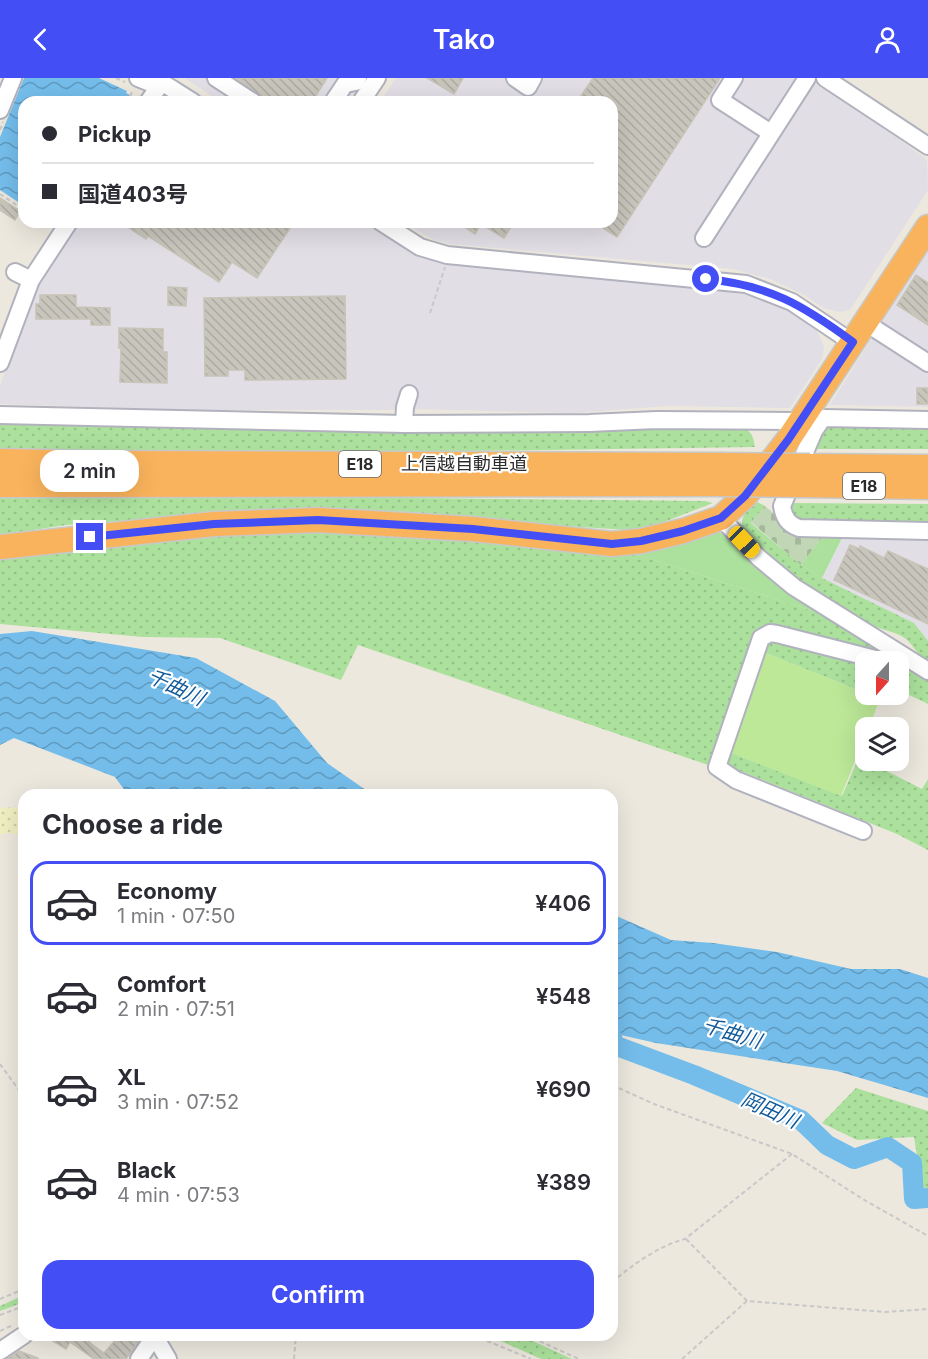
<!DOCTYPE html>
<html lang="en">
<head>
<meta charset="utf-8">
<style>
  :root { --surface:#fff; --page:#f2f2f3; --text:#2b2b33; --muted:#7c7c81; --line:#e1e1e2; --accent:#434ef5 }
  body { margin:0; font-family:Inter,"Noto Sans JP",sans-serif; background:var(--page); color:var(--text); height:100vh; display:flex; flex-direction:column; font-size:22px; white-space:nowrap }
  * { box-sizing:border-box; margin:0 }
  p { font-size:20px; color:var(--muted) }
  .icon { flex:none; width:33px; height:33px; fill:none; stroke:currentColor; stroke-width:2; stroke-linecap:round; stroke-linejoin:round }
  .map { position:relative; flex:1; overflow:hidden }
  .sheet { position:absolute; left:18px; top:711px; width:600px; height:552px; display:flex; flex-direction:column; background:var(--surface); border-radius:18px; box-shadow:0 6px 24px #0002 }
  .sheet>* { flex:none }
  .top-card { position:absolute; left:18px; top:18px; width:600px; height:132px; border-radius:18px; box-shadow:0 6px 24px #0002; display:grid; align-content:center; height:132px; padding:0 24px; background:var(--surface) }
  .needle { width:39px; rotate:201deg }
  .fabs { position:absolute; left:855px; top:573px; display:grid; gap:12px }
  .fabs a { display:grid; place-items:center; width:54px; height:54px; border-radius:12px; background:var(--surface); box-shadow:0 6px 24px #0002; font-size:30px }
  .end { position:absolute; width:27px; height:27px; margin:-14px; border:8px solid #434ef5; background:#fff; box-shadow:0 0 0 3px #fff }
  .from { border-radius:50% }
  .bubble { position:absolute; height:42px; border-radius:18px; background:var(--surface); box-shadow:0 6px 24px #0002; font-size:20px; font-weight:600; line-height:42px; text-align:center }
  .car { position:absolute; width:18px; height:36px; margin:-18px -9px; border-radius:8px; box-shadow:0 0 4px 2px #0007; background:linear-gradient(#f5c518 24%,#345 0 40%,#f5c518 0 76%,#345 0 86%,#f5c518 0) }
  .top-card b { display:flex; align-items:center; gap:21px; height:57px; font-size:22px }
  .top-card b+b { border-top:2px solid var(--line) }
  .top-card i { width:15px; height:15px; background:var(--text) }
  ul { padding:0; list-style:none }
  li { display:flex; align-items:center; gap:18px; height:84px; margin:0 12px 9px; padding:0 12px; border:3px solid transparent; border-radius:18px }
  li div { flex:1 }
  li b { display:block; font-size:22px }
  li em { font-style:normal; font-weight:600 }
  li.active { border-color:var(--accent) }
  li>.icon { width:54px; height:54px; stroke-width:1.5 }
  h2 { padding:0 24px; font-size:27px; line-height:72px }
  .action { display:flex; gap:12px; margin-top:auto; padding:12px 24px }
  .action a { flex:1; height:69px; border-radius:18px; background:var(--accent); color:#fff; font-size:24px; font-weight:600; line-height:69px; text-align:center }
  header { display:flex; justify-content:space-between; align-items:center; height:78px; padding:0 24px; background:var(--accent); color:#fff; font-size:27px; font-weight:600 }
  .map>svg:first-child { display:block }
</style>
</head>
<body>
<header><svg class="icon" aria-label="back" viewBox="0 0 24 24"><path d="M15 5l-7 7 7 7"/></svg>Tako<svg class="icon" aria-label="person" viewBox="0 0 24 24"><circle cx="12" cy="8" r="4"/><path d="M4 21q1-7 8-7t8 7"/></svg></header>
<div class="map">
<svg width="928" height="1281" viewBox="0 0 928 1281">
  <defs>
    <pattern id="grass-dots" width="8" height="8" patternUnits="userSpaceOnUse" patternTransform="scale(1.5)"><rect width="8" height="8" fill="#abe19c"/><path d="M2 2h.1M6 6h.1" fill="none" stroke="#93c187" stroke-width="1.8" stroke-linecap="round"/></pattern>
    <pattern id="sand-dots" width="8" height="8" patternUnits="userSpaceOnUse" patternTransform="scale(1.5)"><rect width="8" height="8" fill="#f0efc2"/><path d="M2 2h.1M6 6h.1" fill="none" stroke="#cecda7" stroke-width="1.8" stroke-linecap="round"/></pattern>
    <pattern id="cemetery-stones" width="16" height="16" patternUnits="userSpaceOnUse" patternTransform="scale(1.5)"><rect width="16" height="16" fill="#c1d6b5"/><path d="M2 7V4a2 2 0 0 1 4 0v3zM10 15v-3a2 2 0 0 1 4 0v3z" fill="#a6b89c"/></pattern>
    <pattern id="water-waves" width="16" height="10" patternUnits="userSpaceOnUse" patternTransform="scale(1.5)"><rect width="16" height="10" fill="#74bdeb"/><path d="M0 5q4-4 8 0t8 0" fill="none" stroke="#5f9abf"/></pattern>
    <pattern id="building-back-hatch" width="6" height="6" patternUnits="userSpaceOnUse" patternTransform="scale(1.5)"><rect width="6" height="6" fill="#c8c6bc"/><path d="M-1 5l2 2M0 0l6 6M5-1l2 2" fill="none" stroke="#acaaa2"/></pattern>
  </defs>
  <rect width="100%" height="100%" fill="#ece8de"/>
  <g fill="#e1dee5">
    <path d="M 185,0 L 364,0 L 348,24 L 221,24 Z"/>
    <path d="M 396,0 L 805,0 L 866,37 L 927,82 L 928,112 L 850,232 L 840,234 L 823,230 L 806,218 L 770,201 L 733,191 L 449,166 L 434,162 L 402,144 L 612,144 L 612,24 L 380,24 Z"/>
    <path d="M 80,144 L 364,144 L 407,171 L 429,181 L 452,186 L 729,210 L 764,220 L 789,232 L 816,251 L 824,269 L 822,281 L 790,330 L 667,328 L 574,335 L 411,331 L 417,311 L 408,307 L 396,332 L 193,332 L 0,326 L 0,307 L 39,207 Z"/>
    <path d="M 928,173 L 928,281 L 879,249 Z"/>
    <path d="M 875,255 L 928,290 L 928,329 L 830,327 Z"/>
    <path d="M 844,456 L 928,459 L 928,563 L 914,545 L 822,500 Z"/>
  </g>
  <g fill="url(#grass-dots)">
    <path d="M 0,344 L 741,349 C 752,353 753,358 755,369 L 392,374 L 0,374 Z"/>
    <path d="M 836,348 L 928,350 L 928,371 L 814,371 L 823,352 Z"/>
    <path d="M 0,416 L 705,423 L 713,425 L 651,449 L 628,452 L 518,445 L 412,434 L 302,430 L 66,447 L 0,457 Z"/>
    <path d="M 757,424 L 765,428 L 751,445 L 801,487 L 822,500 L 914,545 L 928,563 L 928,584 C 918,578 914,568 906,561 C 897,554 882,552 871,547 C 831,527 794,501 761,471 C 755,466 745,458 743,451 C 739,438 748,432 757,424 Z"/>
    <path d="M 789,425 L 928,426 L 928,450 L 801,444 L 791,436 Z"/>
    <path d="M 337,450 L 629,474 L 822,536 L 884,577 L 772,550 L 711,688 L 358,567 L 341,602 L 220,560 L 143,559 L 0,546 L 0,477 L 99,464 Z"/>
    <path d="M 771,561 L 866,584 L 865,615 L 761,573 Z"/>
    <path d="M 898,589 L 928,598 L 928,626 L 899,612 Z"/>
    <path d="M 729,674 L 842,718 L 859,679 L 922,711 L 928,701 L 928,772 L 897,756 L 723,686 Z"/>
    <path d="M 856,1010 L 928,1033 L 928,1110 L 922,1110 L 914,1059 L 857,1062 L 822,1045 Z"/>
    <path d="M 24,1217 L 24,1224 L 0,1233 L 0,1228 Z"/>
    <path d="M 487,1257 L 520,1257 L 572,1281 L 541,1281 Z"/>
  </g>
  <path fill="url(#sand-dots)" d="M 24,729 L 24,757 L 7,755 L 0,757 L 0,730 Z"/>
  <path fill="url(#cemetery-stones)" d="M 765,428 L 779,440 L 815,455 L 821,461 L 801,487 L 751,444 Z"/>
  <g fill="#abe19c">
    <path d="M 714,452 L 723,456 L 740,474 L 822,536 L 629,474 Z"/>
    <path d="M 815,455 L 844,456 L 822,500 L 801,487 L 821,461 Z"/>
  </g>
  <path fill="#bce898" d="M 761,573 L 880,621 L 869,649 L 866,650 L 865,658 L 841,718 L 729,674 Z"/>
  <g fill="url(#water-waves)">
    <path d="M 24,0 L 99,0 L 127,13 L 126,15 L 134,19 L 131,24 L 24,24 L 24,128 L 0,112 L 0,59 Z"/>
    <path d="M 32,553 L 196,580 L 275,623 L 327,685 L 373,717 L 128,717 L 115,699 L 14,660 L 0,667 L 0,556 Z"/>
    <path d="M 612,836 L 671,862 L 713,865 L 777,874 L 851,891 L 900,891 L 928,900 L 928,1020 L 837,993 L 656,965 L 612,955 Z"/>
  </g>
  <g fill="none" stroke-linecap="round" stroke-linejoin="round">
    <path stroke="#74bdeb" stroke-width="20" d="M 612,959 L 614,967 L 694,997 L 801,1042 L 827,1067 L 854,1081 L 888,1069 L 912,1085 L 914,1121 L 928,1120"/>
  </g>
  <g fill="url(#building-back-hatch)" stroke="#c8c4b7" stroke-width="1.5">
    <path d="M 235,0 L 327,0 L 312,24 L 269,24 Z"/>
    <path d="M 427,0 L 463,0 L 454,16 Z"/>
    <path d="M 593,0 L 720,0 L 617,159 L 593,144 L 612,144 L 612,24 L 577,24 Z"/>
    <path d="M 0,120 L 20,133 L 15,142 L 0,132 Z"/>
    <path d="M 120,144 L 294,144 L 257,200 L 232,184 L 219,204 L 148,158 L 146,161 Z"/>
    <path d="M 457,144 L 514,144 L 504,160 L 481,146 L 475,156 Z"/>
    <path d="M 916,197 L 928,205 L 928,247 L 897,227 Z"/>
    <path d="M 168,209 L 187,210 L 186,228 L 168,227 Z"/>
    <path d="M 40,217 L 76,217 L 76,229 L 110,230 L 110,247 L 91,247 L 91,241 L 36,241 L 36,226 L 40,226 Z"/>
    <path d="M 345,218 L 346,301 L 245,302 L 245,292 L 228,292 L 228,298 L 205,298 L 204,220 Z"/>
    <path d="M 119,250 L 163,251 L 163,274 L 167,274 L 167,305 L 120,304 L 121,270 L 119,270 Z"/>
    <rect x="917" y="310" width="11" height="16"/>
    <path d="M 850,467 L 860,471 L 860,468 L 884,480 L 888,473 L 928,491 L 928,546 L 834,502 Z"/>
    <path d="M 43,1257 L 95,1257 L 89,1264 L 104,1275 L 120,1257 L 135,1257 L 140,1261 L 126,1281 L 94,1281 L 70,1264 L 66,1271 Z"/>
    <path d="M 19,1273 L 38,1280 L 38,1281 L 7,1281 Z"/>
  </g>
  <g fill="none" stroke-linecap="round" stroke-linejoin="round">
    <g stroke="#b1b2be" stroke-width="20">
      <g id="minor">
        <path d="M 138,0 L 148,4 L 162,4"/>
        <path d="M 155,0 L 193,24"/>
        <path d="M 216,0 L 253,24"/>
        <path d="M 515,0 L 528,9 L 533,0"/>
        <path d="M 734,0 L 720,22 L 771,55"/>
        <path d="M 825,0 L 928,68"/>
        <path d="M 148,24 L 162,4"/>
        <path d="M 333,24 L 345,6 L 356,4 L 358,0"/>
        <path d="M 361,24 L 377,0"/>
        <path d="M 0,32 L 13,0"/>
        <path d="M 381,144 L 420,169 L 447,177 L 746,206 L 792,224 L 853,265"/>
        <path d="M 704,160 L 807,0"/>
        <path d="M 15,194 L 31,202"/>
        <path d="M 866,245 L 928,285"/>
        <path d="M 0,285 L 31,202 L 69,144"/>
        <path d="M 0,337 L 404,346 L 589,345 L 657,342 L 791,343"/>
        <path d="M 928,342 L 823,340 L 814,353 L 782,428 C 784,440 788,446 799,450 L 928,453"/>
        <path d="M 404,346 L 405,329 L 409,316"/>
        <path d="M 721,440 L 759,480 L 794,509 L 928,593"/>
        <path d="M 863,753 L 736,702 L 717,689 L 761,560 L 770,555 L 777,556 L 887,584"/>
        <path d="M 154,1257 L 168,1281"/>
        <path d="M 0,1273 L 24,1257"/>
        <path d="M 139,1281 L 154,1259"/>
      </g>
    </g>
    <g stroke="#c8c8c8" stroke-width="27">
      <g id="highway">
        <path d="M 0,383 L 97,385 L 720,387"/>
        <path d="M 810,388 L 928,389"/>
        <path d="M 0,407 L 718,406"/>
        <path d="M 800,407 L 928,409"/>
        <path d="M 0,469 L 214,446 L 318,442 L 473,451 L 612,466 L 641,463 L 683,453 L 721,440 L 745,418 L 788,362 L 928,149"/>
      </g>
    </g>
    <g stroke="#c8c8c8" stroke-width="2" stroke-dasharray="4.5 3" stroke-linecap="butt">
      <path d="M 116,0 L 125,4"/>
      <path d="M 125,24 L 134,12"/>
      <path d="M 0,52 L 3,44"/>
      <path d="M 0,116 L 24,132"/>
      <path d="M 43,144 L 51,149"/>
      <path d="M 430,235 L 445,189"/>
      <path d="M 0,986 L 24,1019"/>
      <path d="M 612,1007 L 654,1026 L 792,1076 L 866,1123 L 928,1158"/>
      <path d="M 686,1161 L 747,1223"/>
      <path d="M 612,1204 C 634,1186 658,1168 685,1161 L 792,1076"/>
      <path d="M 0,1221 L 24,1211"/>
      <path d="M 0,1237 L 24,1228"/>
      <path d="M 0,1253 L 13,1247"/>
      <path d="M 473,1257 L 531,1281"/>
      <path d="M 526,1257 L 579,1281"/>
      <path d="M 294,1281 L 296,1257"/>
      <path d="M 682,1281 L 747,1223 L 885,1234 L 928,1231"/>
    </g>
    <use href="#minor" stroke="#fff" stroke-width="16"/>
    <use href="#highway" stroke="#f9b35c" stroke-width="24"/>
    <g stroke="#c8c8c8" stroke-width="27" stroke-linecap="butt">
      <g id="highway-bridge">
        <path d="M 720,387 L 810,388"/>
        <path d="M 718,406 L 800,407"/>
      </g>
    </g>
    <use href="#highway-bridge" stroke="#f9b35c" stroke-width="24"/>
  </g>
  <g fill="none" stroke-linecap="round" stroke-linejoin="round">
    <path stroke="#434ef5" stroke-width="8" d="M 90,459 L 214,446 L 318,442 L 473,451 L 612,466 L 641,463 L 683,453 L 721,440 L 745,418 L 788,362 L 853,264 C 803,227 769,207 706,201"/>
  </g>
  <g text-anchor="middle" stroke-width="4.5" stroke-linejoin="round" paint-order="stroke">
    <g fill="#fff" stroke="#6b6b6b" stroke-width="1.5">
      <rect x="339" y="373" width="42" height="26" rx="4.5"/>
      <rect x="843" y="395" width="42" height="26" rx="4.5"/>
    </g>
    <g font-size="16" font-weight="bold" fill="#2b2b2b">
      <text x="360" y="392">E18</text>
      <text x="864" y="414">E18</text>
    </g>
    <g font-size="18" fill="#2b2b2b" stroke="#fff">
      <text x="464" y="392">上信越自動車道</text>
    </g>
    <g font-size="20" font-style="italic" fill="#115a99" stroke="#fff">
      <text transform="translate(176 609) rotate(25)" y="7">千曲川</text>
      <text transform="translate(732 955) rotate(17)" y="7">千曲川</text>
      <text transform="translate(770 1032) rotate(24)" y="7">岡田川</text>
    </g>
  </g>
</svg>
<div class="fabs">
<a><svg class="needle" viewBox="-14 -14 28 28"><path d="M0-13l5 13h-10z" fill="#e53935"/><path d="M0 13l5-13h-10z" fill="#7c7c81"/></svg></a>
<a><svg class="icon" aria-label="layers" viewBox="0 0 24 24"><path d="M12 4l9 5-9 5-9-5zM3 14l9 5 9-5"/></svg></a>
</div>
<i class="end from" style="left:706px;top:201px"></i>
<i class="end" style="left:90px;top:459px"></i>
<div class="bubble" style="left:40px;top:372px;width:99px">2 min</div>
<i class="car" style="left:744px;top:464px;rotate:136deg"></i>
<div class="top-card">
<b><i class="from"></i>Pickup</b>
<b><i></i>国道403号</b>
</div>
<section class="sheet">
<h2>Choose a ride</h2>
<ul>
<li class="active"><svg class="icon" aria-label="car" viewBox="0 0 24 24"><path d="M5 17H2v-5l4-1 3-4h7l3 4 3 1v5h-3M9 17h6M6 11h13"/><circle cx="7" cy="17" r="2"/><circle cx="17" cy="17" r="2"/></svg><div><b>Economy</b><p>1 min · 07:50</p></div><em>¥406</em></li>
<li><svg class="icon" aria-label="car" viewBox="0 0 24 24"><path d="M5 17H2v-5l4-1 3-4h7l3 4 3 1v5h-3M9 17h6M6 11h13"/><circle cx="7" cy="17" r="2"/><circle cx="17" cy="17" r="2"/></svg><div><b>Comfort</b><p>2 min · 07:51</p></div><em>¥548</em></li>
<li><svg class="icon" aria-label="car" viewBox="0 0 24 24"><path d="M5 17H2v-5l4-1 3-4h7l3 4 3 1v5h-3M9 17h6M6 11h13"/><circle cx="7" cy="17" r="2"/><circle cx="17" cy="17" r="2"/></svg><div><b>XL</b><p>3 min · 07:52</p></div><em>¥690</em></li>
<li><svg class="icon" aria-label="car" viewBox="0 0 24 24"><path d="M5 17H2v-5l4-1 3-4h7l3 4 3 1v5h-3M9 17h6M6 11h13"/><circle cx="7" cy="17" r="2"/><circle cx="17" cy="17" r="2"/></svg><div><b>Black</b><p>4 min · 07:53</p></div><em>¥389</em></li>
</ul>
<div class="action"><a>Confirm</a></div>
</section>
</div>
</body>
</html>
